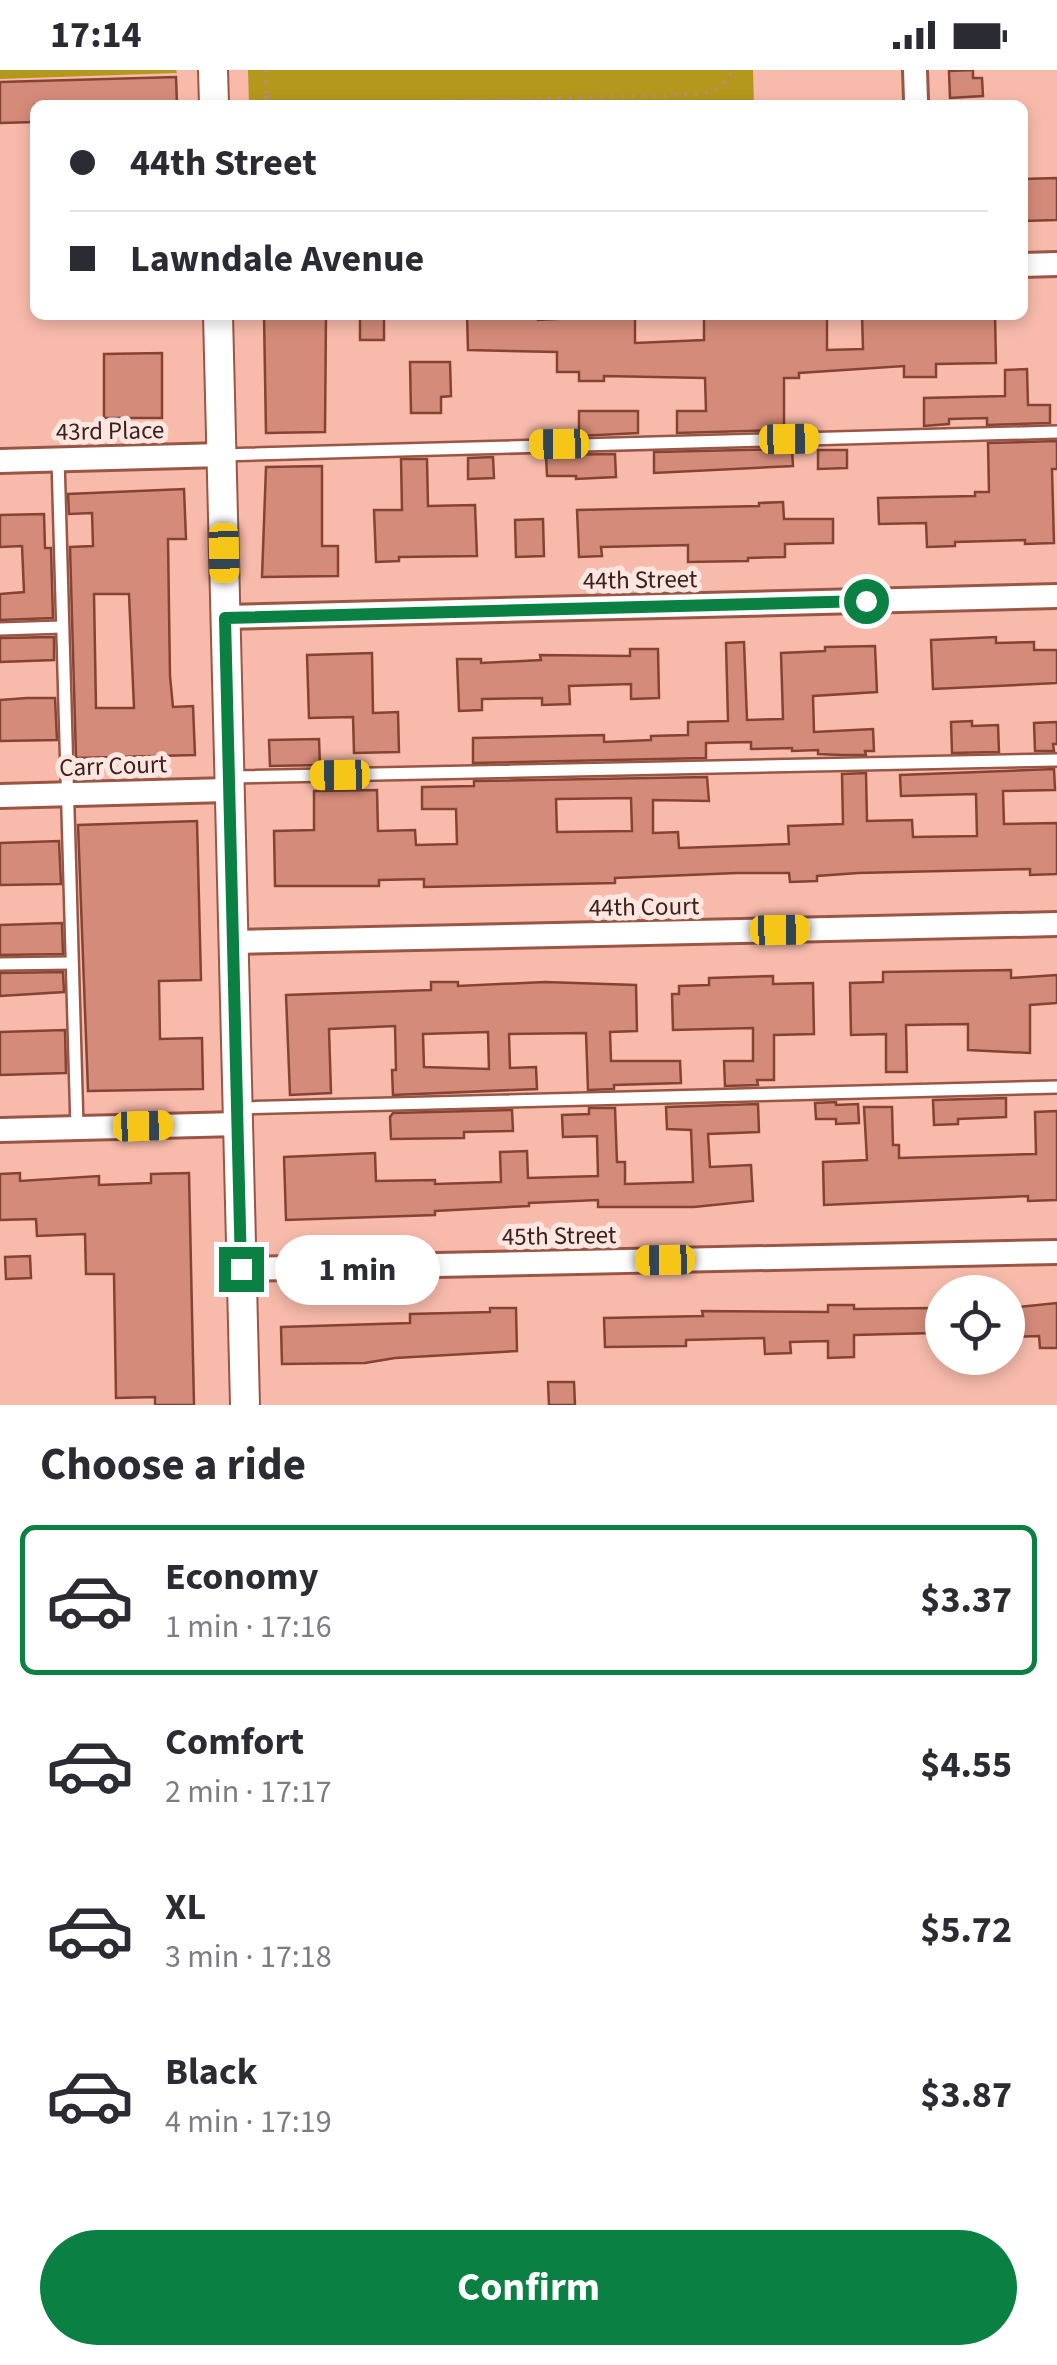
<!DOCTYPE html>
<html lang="en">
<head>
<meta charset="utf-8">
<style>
  :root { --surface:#fff; --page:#f2f2f3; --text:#2b2b33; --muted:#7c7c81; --line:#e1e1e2; --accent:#0b8043 }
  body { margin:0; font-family:"Source Sans 3",sans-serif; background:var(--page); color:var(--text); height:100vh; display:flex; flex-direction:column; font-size:38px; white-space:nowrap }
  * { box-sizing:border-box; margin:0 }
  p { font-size:32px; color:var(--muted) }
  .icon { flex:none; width:55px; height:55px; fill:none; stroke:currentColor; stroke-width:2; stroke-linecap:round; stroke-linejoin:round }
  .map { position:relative; height:1335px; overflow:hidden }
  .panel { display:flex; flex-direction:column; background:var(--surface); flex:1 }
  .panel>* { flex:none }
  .hud { position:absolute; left:30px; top:30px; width:998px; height:220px; border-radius:15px; box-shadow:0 5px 15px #0003; display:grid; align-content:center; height:220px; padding:0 40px; background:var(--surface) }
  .tools { position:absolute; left:925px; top:1205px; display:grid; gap:20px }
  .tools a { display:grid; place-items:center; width:100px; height:100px; border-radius:50%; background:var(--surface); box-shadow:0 5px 15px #0003; font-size:50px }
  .end { position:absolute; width:45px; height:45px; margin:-22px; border:12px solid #0b8043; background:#fff; box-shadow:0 0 0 5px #fff }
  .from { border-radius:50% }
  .bubble { position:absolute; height:70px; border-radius:35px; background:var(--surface); box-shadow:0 5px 15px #0003; font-size:32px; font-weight:700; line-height:70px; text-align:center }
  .car { position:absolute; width:30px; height:60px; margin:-30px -15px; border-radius:12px; box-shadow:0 0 8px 2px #0007; background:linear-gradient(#f5c518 24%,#345 0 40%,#f5c518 0 76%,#345 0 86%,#f5c518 0) }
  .hud b { display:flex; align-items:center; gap:35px; height:95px; font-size:38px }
  .hud b+b { border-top:2px solid var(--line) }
  .hud i { width:25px; height:25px; background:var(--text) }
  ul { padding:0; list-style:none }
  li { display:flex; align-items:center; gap:30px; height:150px; margin:0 20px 15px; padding:0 20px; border:5px solid transparent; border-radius:15px }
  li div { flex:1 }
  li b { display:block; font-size:38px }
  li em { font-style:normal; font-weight:700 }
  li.on { border-color:var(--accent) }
  li>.icon { width:90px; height:90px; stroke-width:1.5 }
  h2 { padding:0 40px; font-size:45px; line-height:120px }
  .button { display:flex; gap:20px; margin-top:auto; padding:20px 40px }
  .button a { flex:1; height:115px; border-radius:60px; background:var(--accent); color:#fff; font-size:40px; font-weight:700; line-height:115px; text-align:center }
  .status { display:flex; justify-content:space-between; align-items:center; height:70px; padding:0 50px; background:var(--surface); direction:ltr }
  .status svg { height:28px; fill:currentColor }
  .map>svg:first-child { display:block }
</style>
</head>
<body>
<div class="status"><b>17:14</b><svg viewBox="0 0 49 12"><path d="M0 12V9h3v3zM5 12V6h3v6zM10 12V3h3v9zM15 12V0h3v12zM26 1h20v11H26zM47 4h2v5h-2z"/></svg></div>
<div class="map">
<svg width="1057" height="1335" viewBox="0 0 1057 1335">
  <rect width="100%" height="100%" fill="#f8bbab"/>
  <g fill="#b4981e">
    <path d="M 0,0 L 176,0 L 177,3 L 0,9 Z"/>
    <path d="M 248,0 L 753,0 L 754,35 L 249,35 Z"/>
  </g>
  <g fill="#d48b79" stroke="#844333" stroke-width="2.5" fill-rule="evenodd">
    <path d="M 973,0 L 973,8 L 982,8 L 983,26 L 950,28 L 949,1 Z"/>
    <path d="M 176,7 L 177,35 L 35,35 L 35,52 L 0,53 L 0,12 Z"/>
    <path d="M 1057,108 L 1057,150 L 1022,151 L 1022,109 Z"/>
    <path d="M 264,245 L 326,245 L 325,362 L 266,363 Z"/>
    <path d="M 467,245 L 538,245 L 538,250 L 635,245 L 635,273 L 704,270 L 704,245 L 827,245 L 827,280 L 863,279 L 862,245 L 995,245 L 996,293 L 936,294 L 936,307 L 904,307 L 904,296 L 799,303 L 799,308 L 784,308 L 784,360 L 677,363 L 677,341 L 706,341 L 705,308 L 604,306 L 604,311 L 579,311 L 579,302 L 557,302 L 557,282 L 468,280 Z"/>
    <rect x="360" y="248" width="24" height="22"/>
    <path d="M 162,283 L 162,348 L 104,348 L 104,284 Z"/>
    <path d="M 410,292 L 450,292 L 451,326 L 441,327 L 441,343 L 411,343 Z"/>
    <path d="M 1027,299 L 1028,335 L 1050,335 L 1050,353 L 987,355 L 987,348 L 949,349 L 949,354 L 924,356 L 924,328 L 1005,326 L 1005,300 Z"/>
    <path d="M 579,341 L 638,341 L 638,363 L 579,366 Z"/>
    <path d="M 1057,371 L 1057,399 L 1052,399 L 1054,473 L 1025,474 L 1025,470 L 955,472 L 955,476 L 927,477 L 926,453 L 879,454 L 878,428 L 975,426 L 975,422 L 989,422 L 988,373 Z"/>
    <path d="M 792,379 L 793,396 L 654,403 L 654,382 Z"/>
    <path d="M 818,380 L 847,380 L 847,398 L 818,399 Z"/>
    <path d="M 615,384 L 616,407 L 576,409 L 576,406 L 547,406 L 546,385 Z"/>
    <path d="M 493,387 L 494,408 L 468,409 L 468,388 Z"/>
    <path d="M 401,389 L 427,389 L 428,436 L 475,435 L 477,486 L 399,487 L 399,491 L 376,492 L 374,440 L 402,440 Z"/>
    <path d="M 322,396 L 322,476 L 338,476 L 338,506 L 262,507 L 266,397 Z"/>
    <path d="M 184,419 L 186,469 L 168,469 L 170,606 L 173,637 L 193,636 L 195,685 L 76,688 L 70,477 L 93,476 L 92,443 L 69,444 L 68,424 ZM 94,524 L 129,524 L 134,638 L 96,638 Z"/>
    <path d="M 783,432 L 784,449 L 833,449 L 833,473 L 785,474 L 785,487 L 748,488 L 748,491 L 688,492 L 688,475 L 601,477 L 602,486 L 579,487 L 577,440 L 759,436 L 759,433 Z"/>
    <path d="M 44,444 L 45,478 L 51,478 L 53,548 L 0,550 L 0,524 L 24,522 L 22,476 L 0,477 L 0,445 Z"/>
    <path d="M 543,449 L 544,486 L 516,487 L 515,450 Z"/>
    <path d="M 54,567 L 54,590 L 0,592 L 0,568 Z"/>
    <path d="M 996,567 L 996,573 L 1034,572 L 1034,580 L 1057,580 L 1057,613 L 933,619 L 931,570 Z"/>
    <path d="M 744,572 L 747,650 L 783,649 L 781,583 L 825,581 L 825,577 L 875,576 L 877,622 L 813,626 L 814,662 L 873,659 L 874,681 L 865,681 L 866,685 L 842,685 L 818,684 L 818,680 L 792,681 L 792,678 L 751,679 L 751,672 L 706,673 L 706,688 L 473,693 L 473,668 L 604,665 L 604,672 L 651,670 L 651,666 L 688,665 L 688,652 L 728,651 L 726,573 Z"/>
    <path d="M 630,579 L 658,579 L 659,628 L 631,629 L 631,614 L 569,616 L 570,634 L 542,635 L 542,628 L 482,629 L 482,640 L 459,641 L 457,589 L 481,589 L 481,593 L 541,590 L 540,585 L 630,586 Z"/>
    <path d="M 372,583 L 373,643 L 398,642 L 399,682 L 354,683 L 353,647 L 309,648 L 307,585 Z"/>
    <path d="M 27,628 L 55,628 L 57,670 L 0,671 L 0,630 Z"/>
    <path d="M 972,651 L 972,656 L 998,655 L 999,682 L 952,683 L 951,652 Z"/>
    <path d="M 1057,652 L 1057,674 L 1053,674 L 1054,681 L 1035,681 L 1034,653 Z"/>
    <path d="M 319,669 L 320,695 L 270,696 L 269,670 Z"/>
    <path d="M 1054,699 L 1055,720 L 1003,721 L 1004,754 L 1057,753 L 1057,804 L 1030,805 L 1030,799 L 858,803 L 817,806 L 817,811 L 790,812 L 789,803 L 737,803 L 615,808 L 615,813 L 424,817 L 424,809 L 379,810 L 379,816 L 275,816 L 274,761 L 314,760 L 314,721 L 377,720 L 378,761 L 415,760 L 416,775 L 457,774 L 456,739 L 422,739 L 422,717 L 474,716 L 474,711 L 707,707 L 709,731 L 653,730 L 653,763 L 678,762 L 679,778 L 736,776 L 789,774 L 788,756 L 843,754 L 842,704 L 866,703 L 867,751 L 912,750 L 913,767 L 977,766 L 976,724 L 901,726 L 900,705 ZM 631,728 L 632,761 L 557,762 L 556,729 Z"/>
    <path d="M 197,751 L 201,910 L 159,911 L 160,969 L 202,968 L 203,1019 L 88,1021 L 78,755 Z"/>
    <path d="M 59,771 L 61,814 L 0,815 L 0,773 Z"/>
    <path d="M 62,853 L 63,884 L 0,885 L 0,855 Z"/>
    <path d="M 1011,900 L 1011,908 L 1057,905 L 1057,933 L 1030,935 L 1030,983 L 968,980 L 968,954 L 906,955 L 907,1002 L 886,1002 L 886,964 L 851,965 L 850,913 L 883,912 L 883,902 Z"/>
    <path d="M 63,902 L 64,922 L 0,926 L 0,903 Z"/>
    <path d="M 773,906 L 773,914 L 813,913 L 814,964 L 774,965 L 774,1010 L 757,1010 L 758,1015 L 725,1016 L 724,991 L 753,991 L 753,958 L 673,960 L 672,924 L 679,924 L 679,916 L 709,915 L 709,908 Z"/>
    <path d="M 431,912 L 458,912 L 458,916 L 545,912 L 636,915 L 637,961 L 610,962 L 611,991 L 680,991 L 681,1013 L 614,1015 L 614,1019 L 588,1020 L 586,963 L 509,964 L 510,998 L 536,997 L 537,1019 L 393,1025 L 392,1000 L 396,1000 L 395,956 L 329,959 L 331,1023 L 290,1025 L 286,925 L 431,920 ZM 488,962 L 489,999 L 424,997 L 423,964 Z"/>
    <path d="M 65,960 L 66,1003 L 0,1005 L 0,962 Z"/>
    <path d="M 1006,1028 L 1006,1047 L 958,1049 L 958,1054 L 934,1055 L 933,1030 Z"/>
    <path d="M 836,1032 L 836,1035 L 858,1034 L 859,1053 L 836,1054 L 836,1049 L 816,1049 L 815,1033 Z"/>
    <path d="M 758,1034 L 759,1062 L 708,1064 L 710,1097 L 751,1095 L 753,1131 L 694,1137 L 598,1137 L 598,1130 L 529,1133 L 529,1136 L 435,1141 L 435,1145 L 286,1150 L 284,1087 L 375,1083 L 376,1111 L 435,1110 L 435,1114 L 501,1112 L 500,1082 L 527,1081 L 528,1108 L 598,1106 L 597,1066 L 563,1067 L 562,1045 L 589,1044 L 589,1038 L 615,1038 L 617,1092 L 625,1092 L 625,1114 L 693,1112 L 691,1060 L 667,1059 L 666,1037 Z"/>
    <path d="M 864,1037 L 892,1037 L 893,1075 L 899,1075 L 899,1088 L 1036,1084 L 1035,1042 L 1057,1041 L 1057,1130 L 1028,1131 L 1028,1126 L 824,1135 L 823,1092 L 867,1090 Z"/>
    <path d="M 512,1040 L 513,1061 L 464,1062 L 464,1068 L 391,1069 L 390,1047 L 393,1043 Z"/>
    <path d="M 20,1103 L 20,1111 L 99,1106 L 99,1115 L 151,1113 L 151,1104 L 189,1103 L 194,1335 L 155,1335 L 155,1327 L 116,1328 L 114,1204 L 86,1204 L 85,1164 L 37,1166 L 36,1149 L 0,1150 L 0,1104 Z"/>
    <path d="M 30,1186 L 31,1208 L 6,1209 L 5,1187 Z"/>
    <path d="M 1057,1233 L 1057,1278 L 1040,1278 L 1039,1266 L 1008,1267 L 1008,1238 Z"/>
    <path d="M 828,1235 L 854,1235 L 854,1239 L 933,1238 L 934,1263 L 854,1265 L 854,1287 L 828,1288 L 828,1271 L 790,1272 L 791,1283 L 765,1284 L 764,1268 L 686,1270 L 686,1276 L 605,1277 L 604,1248 L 703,1246 L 702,1241 L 828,1242 Z"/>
    <path d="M 490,1238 L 516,1238 L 517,1281 L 395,1288 L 365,1293 L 282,1294 L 281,1257 L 410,1253 L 410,1244 L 490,1242 Z"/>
    <path d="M 548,1312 L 574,1312 L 575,1335 L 549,1335 Z"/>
  </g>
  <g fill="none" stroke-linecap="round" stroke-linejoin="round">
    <g stroke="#995645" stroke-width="16">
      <g id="service">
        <path d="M 222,385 L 1057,362"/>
        <path d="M 58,389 L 77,1058"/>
        <path d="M 0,559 L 62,557"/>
        <path d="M 232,707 L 1057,690"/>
        <path d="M 0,894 L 71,893"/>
        <path d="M 237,1038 L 1057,1017"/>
      </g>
    </g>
    <g stroke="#995645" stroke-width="28">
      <g id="minor">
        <path d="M 915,0 L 916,30"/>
        <path d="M 1022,195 L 1057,194"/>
        <path d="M 0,391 L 222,385"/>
        <path d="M 225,547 L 1057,526"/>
        <path d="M 0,726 L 228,720"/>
        <path d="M 233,872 L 1057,854"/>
        <path d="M 0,1060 L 238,1054"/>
        <path d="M 241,1199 L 1057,1182"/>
      </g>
    </g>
    <g stroke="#995645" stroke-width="32">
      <g id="tertiary">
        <path d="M 213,0 L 214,35"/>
        <path d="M 218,245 L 245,1335"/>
      </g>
    </g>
    <g stroke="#bd8a7d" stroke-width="4" stroke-dasharray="2.5 8" stroke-linecap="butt">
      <path d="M 265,0 L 267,26"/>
      <path d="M 267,26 L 274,32 L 290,35 L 681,25 C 703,24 724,24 732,0"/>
      <path d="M 256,35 L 267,26"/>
    </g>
    <use href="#service" stroke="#fff" stroke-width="11"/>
    <use href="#minor" stroke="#fff" stroke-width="22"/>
    <use href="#tertiary" stroke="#fff" stroke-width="28"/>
  </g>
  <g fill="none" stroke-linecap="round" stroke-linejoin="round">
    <path stroke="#0b8043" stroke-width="12" d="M 241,1199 L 225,548 L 866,531"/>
  </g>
  <g text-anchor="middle" stroke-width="10" stroke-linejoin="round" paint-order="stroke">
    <g font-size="25" fill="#3e211a" stroke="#ffe6e0">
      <text transform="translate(110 360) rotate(-1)" y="9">43rd Place</text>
      <text transform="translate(640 509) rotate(-1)" y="9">44th Street</text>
      <text transform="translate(113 695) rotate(-2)" y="9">Carr Court</text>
      <text transform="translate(644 836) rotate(-1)" y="9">44th Court</text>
      <text transform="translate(559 1165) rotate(-1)" y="9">45th Street</text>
    </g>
  </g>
</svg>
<div class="tools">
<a><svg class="icon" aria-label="locate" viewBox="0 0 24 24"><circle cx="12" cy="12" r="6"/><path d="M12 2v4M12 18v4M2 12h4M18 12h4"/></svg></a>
</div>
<i class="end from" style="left:866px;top:531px"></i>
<i class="end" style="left:241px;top:1199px"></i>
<div class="bubble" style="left:275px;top:1165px;width:165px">1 min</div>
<i class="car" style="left:789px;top:369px;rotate:89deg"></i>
<i class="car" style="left:559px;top:374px;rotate:269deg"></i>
<i class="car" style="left:224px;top:483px;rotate:179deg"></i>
<i class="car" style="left:340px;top:705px;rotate:269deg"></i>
<i class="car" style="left:780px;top:860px;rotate:89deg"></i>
<i class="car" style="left:143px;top:1056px;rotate:88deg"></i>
<i class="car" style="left:665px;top:1190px;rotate:269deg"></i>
<div class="hud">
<b><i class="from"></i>44th Street</b>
<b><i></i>Lawndale Avenue</b>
</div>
</div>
<section class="panel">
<h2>Choose a ride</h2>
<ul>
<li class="on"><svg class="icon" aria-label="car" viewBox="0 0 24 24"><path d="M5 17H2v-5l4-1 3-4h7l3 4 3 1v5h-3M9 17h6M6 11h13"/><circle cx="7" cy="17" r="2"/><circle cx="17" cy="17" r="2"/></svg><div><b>Economy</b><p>1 min · 17:16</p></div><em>$3.37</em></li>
<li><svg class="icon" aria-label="car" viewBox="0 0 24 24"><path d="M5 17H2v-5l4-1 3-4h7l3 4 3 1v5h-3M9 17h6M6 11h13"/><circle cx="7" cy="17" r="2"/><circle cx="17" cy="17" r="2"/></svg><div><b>Comfort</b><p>2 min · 17:17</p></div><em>$4.55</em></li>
<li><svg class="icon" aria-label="car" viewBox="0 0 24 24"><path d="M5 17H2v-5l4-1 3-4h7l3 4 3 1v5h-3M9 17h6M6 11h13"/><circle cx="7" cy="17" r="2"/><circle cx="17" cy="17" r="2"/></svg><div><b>XL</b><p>3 min · 17:18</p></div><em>$5.72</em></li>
<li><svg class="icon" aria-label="car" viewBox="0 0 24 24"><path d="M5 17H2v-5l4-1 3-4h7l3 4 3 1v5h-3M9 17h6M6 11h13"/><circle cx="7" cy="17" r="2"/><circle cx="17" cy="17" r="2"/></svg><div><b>Black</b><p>4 min · 17:19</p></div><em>$3.87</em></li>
</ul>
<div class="button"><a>Confirm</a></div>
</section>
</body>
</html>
